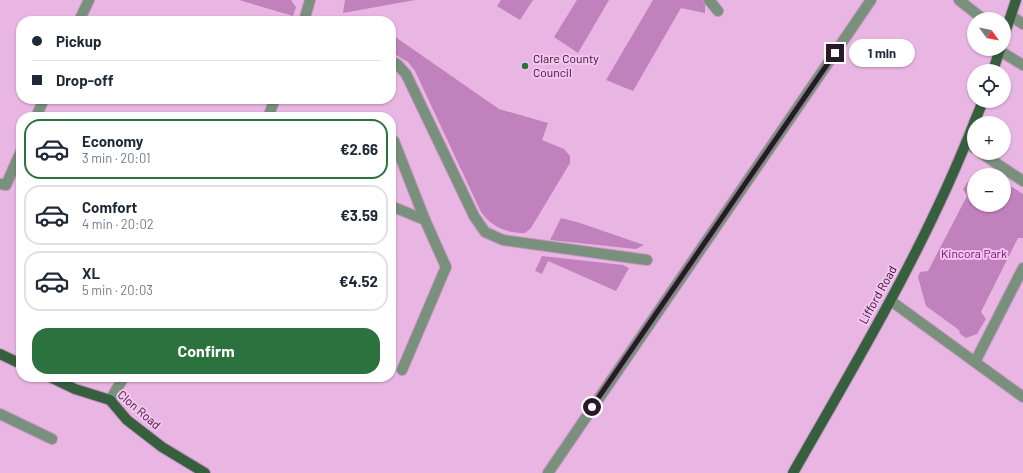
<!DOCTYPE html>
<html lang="en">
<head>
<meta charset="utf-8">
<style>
  :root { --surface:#fff; --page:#f6f6f7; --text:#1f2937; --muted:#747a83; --line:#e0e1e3; --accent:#2b723e }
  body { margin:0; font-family:Barlow,sans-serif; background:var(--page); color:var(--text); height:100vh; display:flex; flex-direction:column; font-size:15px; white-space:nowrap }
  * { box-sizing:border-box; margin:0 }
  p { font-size:13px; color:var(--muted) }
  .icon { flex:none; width:22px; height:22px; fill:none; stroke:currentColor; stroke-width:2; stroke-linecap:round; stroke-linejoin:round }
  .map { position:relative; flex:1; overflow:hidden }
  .sheet { position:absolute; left:16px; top:112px; width:380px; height:270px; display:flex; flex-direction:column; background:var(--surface); border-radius:16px; box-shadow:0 1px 3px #0004 }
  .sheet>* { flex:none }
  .top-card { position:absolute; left:16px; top:16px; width:380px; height:88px; border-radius:16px; box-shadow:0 1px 3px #0004; display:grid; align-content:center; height:88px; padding:0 16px; background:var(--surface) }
  .needle { width:26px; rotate:123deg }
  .buttons { position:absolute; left:967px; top:12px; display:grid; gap:8px }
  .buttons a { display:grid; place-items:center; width:44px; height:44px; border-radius:50%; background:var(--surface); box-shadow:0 1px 3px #0004; font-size:20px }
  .end { position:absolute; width:18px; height:18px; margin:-9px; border:5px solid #2b1829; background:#fff; box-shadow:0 0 0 2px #fff }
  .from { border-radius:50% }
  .bubble { position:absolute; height:28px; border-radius:14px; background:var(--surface); box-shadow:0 1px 3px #0004; font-size:13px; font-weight:700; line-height:28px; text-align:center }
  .top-card b { display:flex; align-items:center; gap:14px; height:38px; font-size:15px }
  .top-card b+b { border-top:1px solid var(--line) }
  .top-card i { width:10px; height:10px; background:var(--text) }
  ul { padding:7px 0 0; list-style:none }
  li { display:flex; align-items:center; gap:12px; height:60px; margin:0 8px 6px; padding:0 8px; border:2px solid var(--line); border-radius:16px }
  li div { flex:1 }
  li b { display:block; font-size:15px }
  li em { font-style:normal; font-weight:700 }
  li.on { border-color:var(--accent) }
  li>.icon { width:36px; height:36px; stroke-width:1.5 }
  .primary-button { display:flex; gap:8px; margin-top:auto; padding:8px 16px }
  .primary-button a { flex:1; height:46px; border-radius:16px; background:var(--accent); color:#fff; font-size:16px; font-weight:700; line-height:46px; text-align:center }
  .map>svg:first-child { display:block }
</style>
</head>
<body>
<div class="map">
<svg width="1023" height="473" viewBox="0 0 1023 473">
  <rect width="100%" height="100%" fill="#e9b6e4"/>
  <g fill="#c181bc">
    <path d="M 239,0 L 291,0 L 296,7 L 293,16 Z"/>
    <path d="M 345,0 L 415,0 L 343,13 Z"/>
    <path d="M 501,0 L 533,0 L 520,20 L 497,6 Z"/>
    <path d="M 577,0 L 609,0 L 578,53 L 554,37 Z"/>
    <path d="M 653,0 L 703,0 L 705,3 L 705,13 L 681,8 L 633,91 L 606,80 Z"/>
    <path d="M 391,34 L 499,109 L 548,123 L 542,140 L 564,149 L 570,156 L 570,163 L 531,228 L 525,233 C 506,233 492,227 481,212 L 415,71 L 408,62 L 391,52 Z"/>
    <path d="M 974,178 L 974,205 L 1004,205 L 1004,182 L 1023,194 L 1023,238 L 1018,238 L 981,312 L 986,319 L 977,334 L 966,338 L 960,334 L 959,330 L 926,306 L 918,277 L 920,272 L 928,271 L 967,196 L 963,189 L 969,180 Z"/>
    <path d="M 561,218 L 580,223 L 644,245 L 636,249 L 550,240 Z"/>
    <path d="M 542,256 L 623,265 L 629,268 L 616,291 L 548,261 L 542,274 L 535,271 Z"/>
  </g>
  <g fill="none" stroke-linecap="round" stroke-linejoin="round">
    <g stroke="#c396bf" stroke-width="12">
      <g id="minor">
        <path d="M 709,0 L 718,11"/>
        <path d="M 959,0 L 983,19"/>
        <path d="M 1011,16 L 1023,24"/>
        <path d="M 79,21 L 89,0"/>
        <path d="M 304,21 L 310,0"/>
        <path d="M 1000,51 L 1023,65"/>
        <path d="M 391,61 L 397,64 L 406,74 L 474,216 L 485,232 L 503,240 L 647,260"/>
        <path d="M 36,117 L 44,99"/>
        <path d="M 268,117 L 275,99"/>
        <path d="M 966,143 L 974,148"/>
        <path d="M 391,148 L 394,141 L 425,220"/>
        <path d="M 981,153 L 1023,181"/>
        <path d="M 0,184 L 6,185 L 21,151"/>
        <path d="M 391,206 L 425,220 L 446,267 L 402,370"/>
        <path d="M 891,301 L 1023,397"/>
        <path d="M 975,362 L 1023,268"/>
        <path d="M 110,400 L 124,377"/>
        <path d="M 0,414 L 52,439"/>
        <path d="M 548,473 L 871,0"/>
      </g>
    </g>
    <g stroke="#c396bf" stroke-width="12">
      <g id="major">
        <path d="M 1004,36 L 1016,0"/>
        <path d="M 993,71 L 1000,49"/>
        <path d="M 974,123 L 983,101"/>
        <path d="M 0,354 L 21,364"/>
        <path d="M 50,377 L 75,389 L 110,400 L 127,420 L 162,447 L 205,473"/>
        <path d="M 793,473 C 858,359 926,246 974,123"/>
      </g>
    </g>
    <use href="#minor" stroke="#79907d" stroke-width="10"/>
    <use href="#major" stroke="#365f3e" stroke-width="10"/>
  </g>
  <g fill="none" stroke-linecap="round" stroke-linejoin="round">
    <path stroke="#2b1829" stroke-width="5" d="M 592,407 L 835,53"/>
  </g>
  <circle fill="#2b723e" stroke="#f6c3f1" stroke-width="1.5" cx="525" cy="66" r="4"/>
  <g text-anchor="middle" stroke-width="4" stroke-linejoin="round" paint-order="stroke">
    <g font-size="12" fill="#2b1829" stroke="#f6c3f1" text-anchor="start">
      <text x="533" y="63">Clare County<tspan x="533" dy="14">Council</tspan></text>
    </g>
    <g font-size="12" fill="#6e0f6b" stroke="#f6c3f1">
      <text x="974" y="258">Kincora Park</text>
    </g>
    <g font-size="12" fill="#2b1829" stroke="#f6c3f1">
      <text transform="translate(878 295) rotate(-61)" y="4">Lifford Road</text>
      <text transform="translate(139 410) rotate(41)" y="4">Clon Road</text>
    </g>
  </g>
</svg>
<div class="buttons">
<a><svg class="needle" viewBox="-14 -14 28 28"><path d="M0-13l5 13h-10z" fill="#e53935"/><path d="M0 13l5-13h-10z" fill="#747a83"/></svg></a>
<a><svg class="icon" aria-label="locate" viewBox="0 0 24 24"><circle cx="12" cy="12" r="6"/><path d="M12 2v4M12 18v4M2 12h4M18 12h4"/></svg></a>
<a>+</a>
<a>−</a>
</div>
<i class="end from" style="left:592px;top:407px"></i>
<i class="end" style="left:835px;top:53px"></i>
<div class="bubble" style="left:849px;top:39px;width:66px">1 min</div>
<div class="top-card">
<b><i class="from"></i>Pickup</b>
<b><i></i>Drop-off</b>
</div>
<section class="sheet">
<ul>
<li class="on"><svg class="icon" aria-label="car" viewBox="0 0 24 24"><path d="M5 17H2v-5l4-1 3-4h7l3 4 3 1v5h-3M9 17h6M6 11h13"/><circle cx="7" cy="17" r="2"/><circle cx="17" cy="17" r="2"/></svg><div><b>Economy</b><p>3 min · 20:01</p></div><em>€2.66</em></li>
<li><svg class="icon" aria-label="car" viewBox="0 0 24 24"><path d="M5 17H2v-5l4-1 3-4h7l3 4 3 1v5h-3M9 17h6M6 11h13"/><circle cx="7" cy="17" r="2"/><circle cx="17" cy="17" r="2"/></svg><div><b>Comfort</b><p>4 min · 20:02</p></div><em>€3.59</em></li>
<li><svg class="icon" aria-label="car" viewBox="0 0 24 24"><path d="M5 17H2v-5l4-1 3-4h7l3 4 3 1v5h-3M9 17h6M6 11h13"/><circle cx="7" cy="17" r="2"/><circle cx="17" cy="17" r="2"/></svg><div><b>XL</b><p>5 min · 20:03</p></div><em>€4.52</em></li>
</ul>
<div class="primary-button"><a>Confirm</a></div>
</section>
</div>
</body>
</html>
